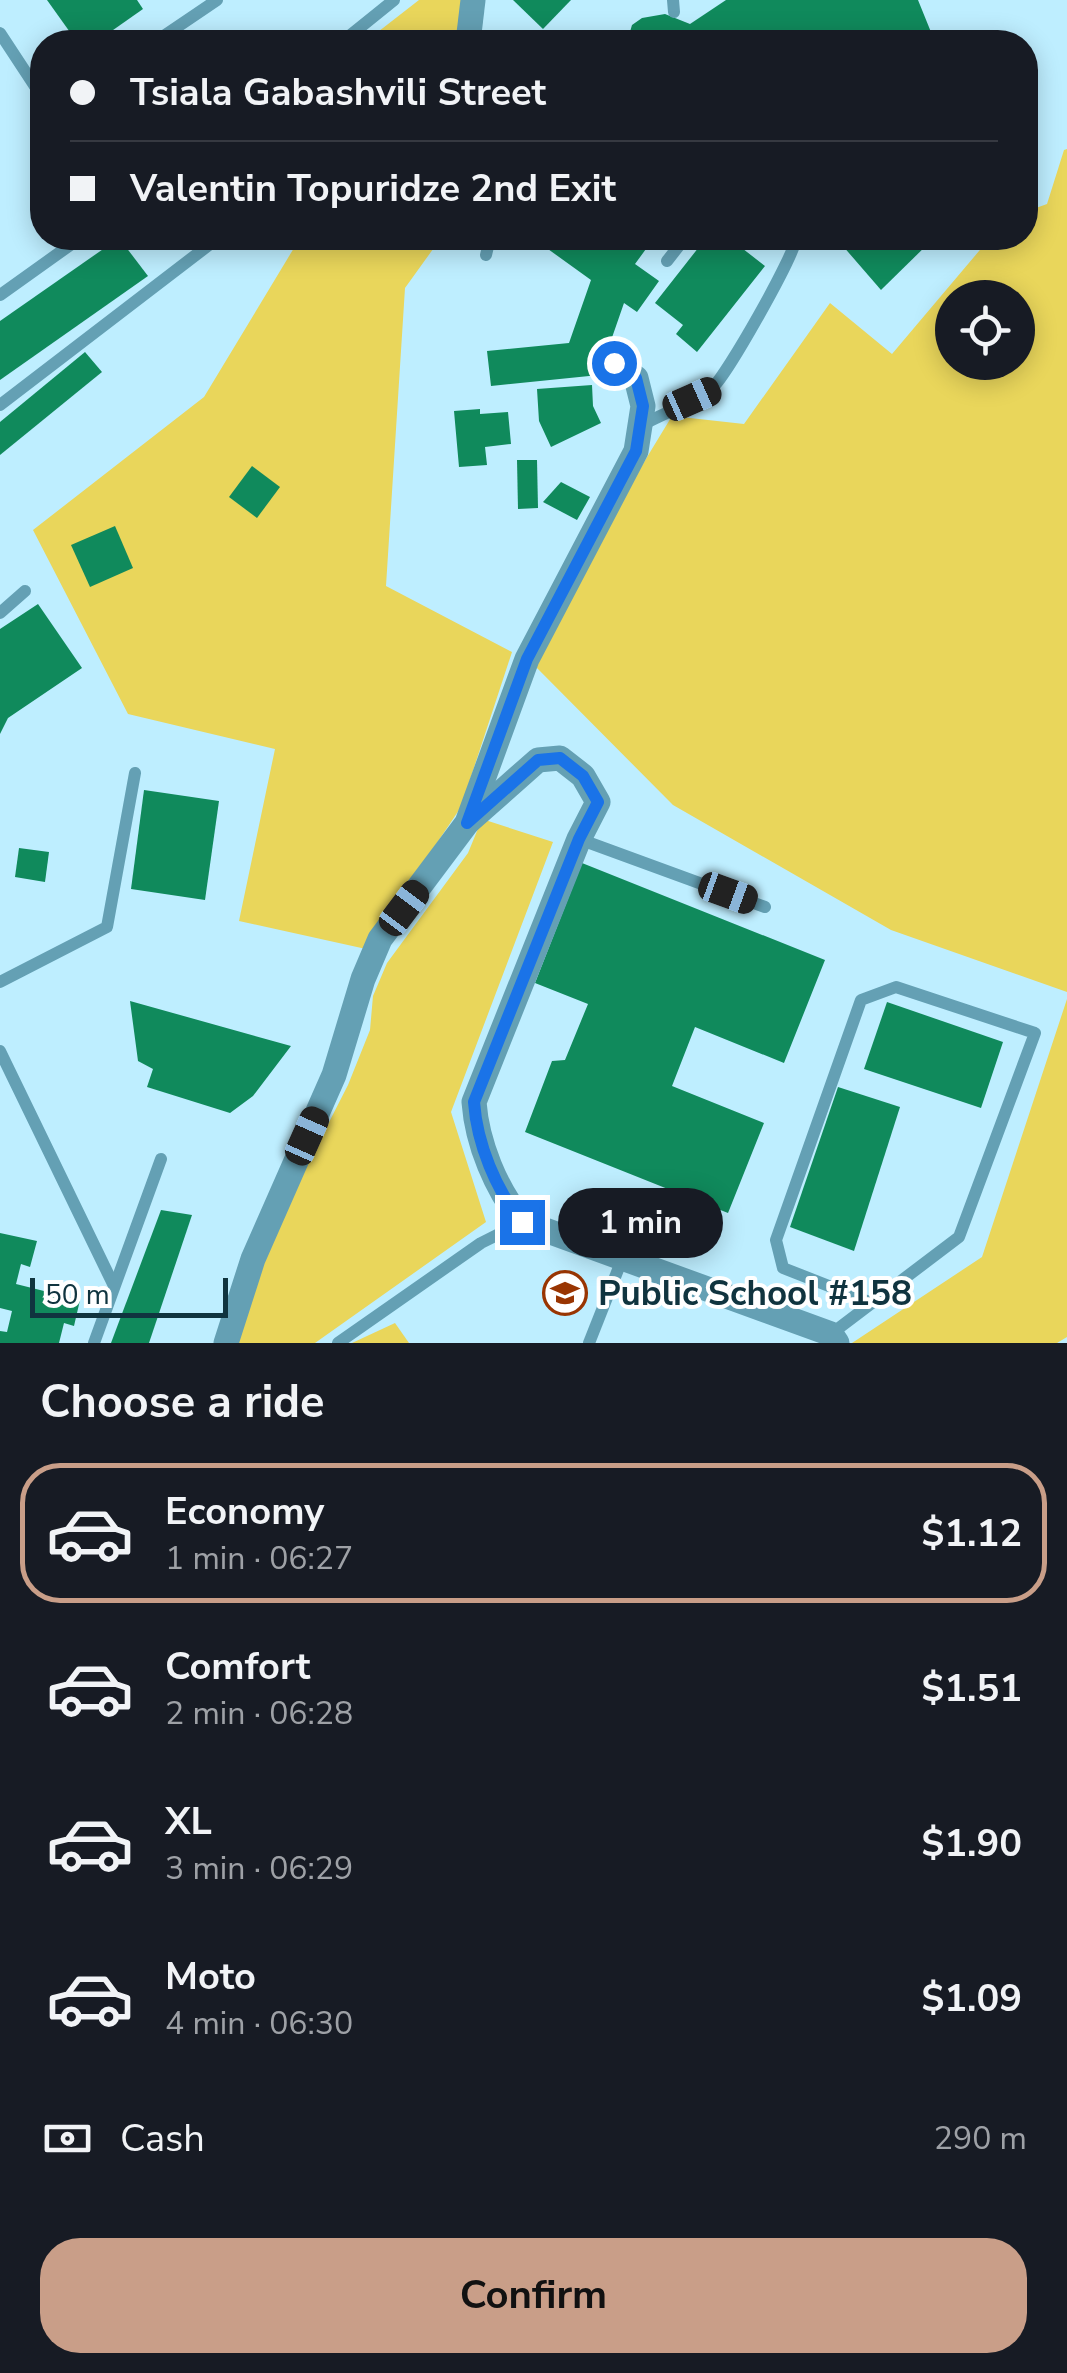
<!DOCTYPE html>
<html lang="en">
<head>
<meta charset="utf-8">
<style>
  :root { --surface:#171b24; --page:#20242c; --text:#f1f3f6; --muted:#9ea1a6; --line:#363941; --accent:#c99e88 }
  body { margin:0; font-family:"Nunito Sans",sans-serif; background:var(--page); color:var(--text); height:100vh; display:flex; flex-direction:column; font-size:38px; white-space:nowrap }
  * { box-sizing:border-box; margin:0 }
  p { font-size:32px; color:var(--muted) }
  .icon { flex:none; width:55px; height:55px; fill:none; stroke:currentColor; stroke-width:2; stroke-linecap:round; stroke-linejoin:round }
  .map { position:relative; height:1343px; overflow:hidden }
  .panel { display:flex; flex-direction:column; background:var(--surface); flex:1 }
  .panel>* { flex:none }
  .guide { position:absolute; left:30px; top:30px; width:1008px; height:220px; border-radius:40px; box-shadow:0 5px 25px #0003; display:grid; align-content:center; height:220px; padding:0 40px; background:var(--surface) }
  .buttons { position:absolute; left:935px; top:280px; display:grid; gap:20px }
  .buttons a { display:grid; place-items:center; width:100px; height:100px; border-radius:50%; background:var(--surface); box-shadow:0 5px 25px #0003; font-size:50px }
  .scale { position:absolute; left:30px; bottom:25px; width:198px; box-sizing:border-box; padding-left:10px; border:5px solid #10343f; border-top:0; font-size:28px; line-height:35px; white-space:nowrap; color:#10343f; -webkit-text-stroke:8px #fff; paint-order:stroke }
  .end { position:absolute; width:45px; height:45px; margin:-22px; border:12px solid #1a73e8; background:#fff; box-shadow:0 0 0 5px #fff }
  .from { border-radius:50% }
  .bubble { position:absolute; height:70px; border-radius:35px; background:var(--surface); box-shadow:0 5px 25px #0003; font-size:32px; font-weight:700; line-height:70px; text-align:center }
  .car { position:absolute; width:30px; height:60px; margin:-30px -15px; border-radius:12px; box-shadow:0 0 8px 2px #0007; background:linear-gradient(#222 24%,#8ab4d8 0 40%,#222 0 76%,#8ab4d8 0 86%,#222 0) }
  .guide b { display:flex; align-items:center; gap:35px; height:95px; font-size:38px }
  .guide b+b { border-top:2px solid var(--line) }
  .guide i { width:25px; height:25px; background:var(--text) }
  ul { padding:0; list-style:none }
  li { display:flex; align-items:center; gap:30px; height:140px; margin:0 20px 15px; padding:0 20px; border:5px solid transparent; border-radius:40px }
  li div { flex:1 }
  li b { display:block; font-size:38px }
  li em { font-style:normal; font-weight:700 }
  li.current { border-color:var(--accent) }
  li>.icon { width:90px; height:90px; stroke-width:1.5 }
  h2 { padding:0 40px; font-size:45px; line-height:120px }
  .pay { display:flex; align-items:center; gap:25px; height:110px; padding:0 40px; font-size:38px }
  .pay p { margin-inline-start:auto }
  .cta { display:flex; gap:20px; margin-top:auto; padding:20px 40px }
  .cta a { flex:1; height:115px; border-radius:40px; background:var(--accent); color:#111; font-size:40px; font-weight:700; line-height:115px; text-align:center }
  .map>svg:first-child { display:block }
</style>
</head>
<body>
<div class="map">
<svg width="1067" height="1343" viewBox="0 0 1067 1343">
  <rect width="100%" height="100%" fill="#beeeff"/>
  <g fill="#e9d65b" fill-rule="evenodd">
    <path d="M 419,0 L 469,0 L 457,42 L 365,42 Z"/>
    <path d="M 1067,149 L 1067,992 L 891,930 L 673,805 L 533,664 L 624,495 L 672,416 L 744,424 L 830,303 L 892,354 L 990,238 L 1025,238 L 1025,212 L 1047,204 L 1064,150 ZM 952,298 L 1018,298 L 1018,362 L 952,362 Z"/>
    <path d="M 300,238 L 441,238 L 405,288 L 386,586 L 512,652 L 461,807 L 366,949 L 239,921 L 275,749 L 128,714 L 33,530 L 204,397 Z"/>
    <path d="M 482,819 L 553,842 L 451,1112 L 486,1222 L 315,1343 L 235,1343 L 278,1222 L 348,1085 L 370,1030 L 373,996 L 387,963 L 468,853 Z"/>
    <path d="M 1067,999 L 1067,1337 L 1057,1343 L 852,1343 L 982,1257 Z"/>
    <path d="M 395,1323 L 409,1343 L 352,1343 Z"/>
  </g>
  <g fill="#108a5c">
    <path d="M 47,0 L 137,0 L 143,9 L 96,42 L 77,42 Z"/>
    <path d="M 513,0 L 571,0 L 543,29 Z"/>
    <path d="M 726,0 L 918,0 L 935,42 L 757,42 L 749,33 L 741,42 L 627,42 L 632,25 L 642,18 L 665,14 L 690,24 Z"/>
    <path d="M 119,238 L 148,276 L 0,380 L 0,321 Z"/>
    <path d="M 545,238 L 654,238 L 635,264 L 659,281 L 637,312 L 624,303 L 599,375 L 491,386 L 487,351 L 569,343 L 591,280 L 541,244 Z"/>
    <path d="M 706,238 L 729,238 L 765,266 L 697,352 L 676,334 L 683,325 L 655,303 Z"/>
    <path d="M 836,238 L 934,238 L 881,290 Z"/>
    <path d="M 85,352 L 102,372 L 0,455 L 0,422 Z"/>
    <path d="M 592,385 L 593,406 L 601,423 L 551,447 L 539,421 L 537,389 Z"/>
    <path d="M 480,409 L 480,414 L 508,412 L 511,444 L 485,447 L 487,465 L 459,467 L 454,411 Z"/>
    <path d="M 517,460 L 537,460 L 538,508 L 518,509 Z"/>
    <path d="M 252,466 L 280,487 L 257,518 L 229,497 Z"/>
    <path d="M 561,482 L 590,497 L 577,520 L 543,502 Z"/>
    <path d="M 115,526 L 133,568 L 90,587 L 71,545 Z"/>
    <path d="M 38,604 L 82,668 L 8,718 L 0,734 L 0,629 Z"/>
    <path d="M 144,790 L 219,801 L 205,900 L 131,889 Z"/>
    <path d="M 19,848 L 49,852 L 45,882 L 15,877 Z"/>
    <path d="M 582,863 L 825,960 L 784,1063 L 695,1027 L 672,1086 L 764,1123 L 728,1213 L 525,1132 L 552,1061 L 565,1060 L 588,1004 L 535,983 Z"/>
    <path d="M 130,1001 L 291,1046 L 253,1096 L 230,1113 L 147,1087 L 153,1069 L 138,1061 Z"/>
    <path d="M 887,1002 L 1003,1042 L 981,1108 L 864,1069 Z"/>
    <path d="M 838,1087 L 900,1107 L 854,1251 L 790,1227 Z"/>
    <path d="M 161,1210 L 192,1215 L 149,1343 L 111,1343 Z"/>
    <path d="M 0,1233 L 37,1241 L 30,1267 L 21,1264 L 16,1284 L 80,1300 L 74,1326 L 64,1323 L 59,1343 L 0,1343 L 0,1331 L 7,1332 L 12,1311 L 0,1308 Z"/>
  </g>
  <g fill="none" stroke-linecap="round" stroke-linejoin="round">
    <g stroke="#64a0b4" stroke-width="12">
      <path d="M 673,0 L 674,12"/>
      <path d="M 0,33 L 42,97"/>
      <path d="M 155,42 L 217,0"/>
      <path d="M 342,42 L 394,0"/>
      <path d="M 486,255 L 490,238"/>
      <path d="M 667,261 L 685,238"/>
      <path d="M 0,295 L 80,238"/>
      <path d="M 0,405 L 218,238"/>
      <path d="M 642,425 C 664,413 693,403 712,388 C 726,377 796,253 796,238"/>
      <path d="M 0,613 L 25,591"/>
      <path d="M 579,839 L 765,907"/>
      <path d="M 0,982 L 107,927 L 135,773"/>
      <path d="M 0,1051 L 113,1284"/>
      <path d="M 831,1334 L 959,1237 L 1035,1033 L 896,987 L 861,1000 L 776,1240 L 783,1268 L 872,1303"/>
      <path d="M 94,1343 L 161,1159"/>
      <path d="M 338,1343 L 481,1243 L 523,1222"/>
      <path d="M 589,1343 L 623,1257"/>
    </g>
    <g stroke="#64a0b4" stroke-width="25">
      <path d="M 468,42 L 473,0"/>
      <path d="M 468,822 L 538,760 L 560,758 L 583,776 L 598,802 L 579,839 L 474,1102 C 477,1143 496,1190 523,1222 L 831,1334 L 837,1343"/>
      <path d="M 226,1343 L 253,1259 L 334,1075 L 363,979 L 380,939 L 467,823 L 527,659 L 636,451 L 643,406 L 636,378 L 614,363"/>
    </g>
  </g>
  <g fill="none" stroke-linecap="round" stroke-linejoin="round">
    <path stroke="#1a73e8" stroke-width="12" d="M 522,1222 C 496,1190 477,1144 474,1102 L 579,839 L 598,802 L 583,776 L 560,758 L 538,760 L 467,823 L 527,659 L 636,451 L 643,406 L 636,378 L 614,363"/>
  </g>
  <defs>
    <g id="school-ring" transform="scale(2.25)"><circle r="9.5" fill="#fff" stroke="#993502" stroke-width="1.5"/><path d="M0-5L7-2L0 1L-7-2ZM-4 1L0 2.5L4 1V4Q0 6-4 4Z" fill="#993502"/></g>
  </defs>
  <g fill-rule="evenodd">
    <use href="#school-ring" x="565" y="1293"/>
  </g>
  <g text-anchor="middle" stroke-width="8" stroke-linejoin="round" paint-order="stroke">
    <g font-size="35" font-weight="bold" fill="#10343f" stroke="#fff" text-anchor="start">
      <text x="598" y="1305">Public School #158</text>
    </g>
  </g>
</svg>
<div class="buttons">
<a><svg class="icon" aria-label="locate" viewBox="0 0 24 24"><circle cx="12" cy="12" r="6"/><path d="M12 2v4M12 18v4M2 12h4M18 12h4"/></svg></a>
</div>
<div class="scale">50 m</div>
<i class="end from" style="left:614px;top:363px"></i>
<i class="end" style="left:522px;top:1222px"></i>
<div class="bubble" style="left:558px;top:1188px;width:165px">1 min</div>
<i class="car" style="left:692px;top:399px;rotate:66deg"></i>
<i class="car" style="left:728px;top:893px;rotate:110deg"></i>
<i class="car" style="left:404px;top:908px;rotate:37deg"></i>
<i class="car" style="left:307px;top:1136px;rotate:24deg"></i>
<div class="guide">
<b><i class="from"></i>Tsiala Gabashvili Street</b>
<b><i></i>Valentin Topuridze 2nd Exit</b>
</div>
</div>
<section class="panel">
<h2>Choose a ride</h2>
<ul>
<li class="current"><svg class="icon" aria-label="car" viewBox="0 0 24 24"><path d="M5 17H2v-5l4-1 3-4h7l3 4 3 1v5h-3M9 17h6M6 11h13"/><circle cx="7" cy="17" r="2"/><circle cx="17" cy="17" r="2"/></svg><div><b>Economy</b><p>1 min · 06:27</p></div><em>$1.12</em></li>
<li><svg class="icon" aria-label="car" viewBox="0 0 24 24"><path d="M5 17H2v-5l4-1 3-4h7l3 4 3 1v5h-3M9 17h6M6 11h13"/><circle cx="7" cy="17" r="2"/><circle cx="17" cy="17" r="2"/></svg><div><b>Comfort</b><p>2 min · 06:28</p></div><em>$1.51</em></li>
<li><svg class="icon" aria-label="car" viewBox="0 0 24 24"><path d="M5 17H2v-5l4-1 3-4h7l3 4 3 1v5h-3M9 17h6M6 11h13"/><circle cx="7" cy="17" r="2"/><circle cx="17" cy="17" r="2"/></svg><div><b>XL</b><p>3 min · 06:29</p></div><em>$1.90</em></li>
<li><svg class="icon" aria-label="car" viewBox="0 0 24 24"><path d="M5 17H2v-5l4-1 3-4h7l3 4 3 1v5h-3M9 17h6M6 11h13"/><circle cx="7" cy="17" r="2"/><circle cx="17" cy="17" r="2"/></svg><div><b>Moto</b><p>4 min · 06:30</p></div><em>$1.09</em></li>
</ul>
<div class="pay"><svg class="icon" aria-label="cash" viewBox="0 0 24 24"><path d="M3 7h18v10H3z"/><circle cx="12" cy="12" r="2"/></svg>Cash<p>290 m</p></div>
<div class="cta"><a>Confirm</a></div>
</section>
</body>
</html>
